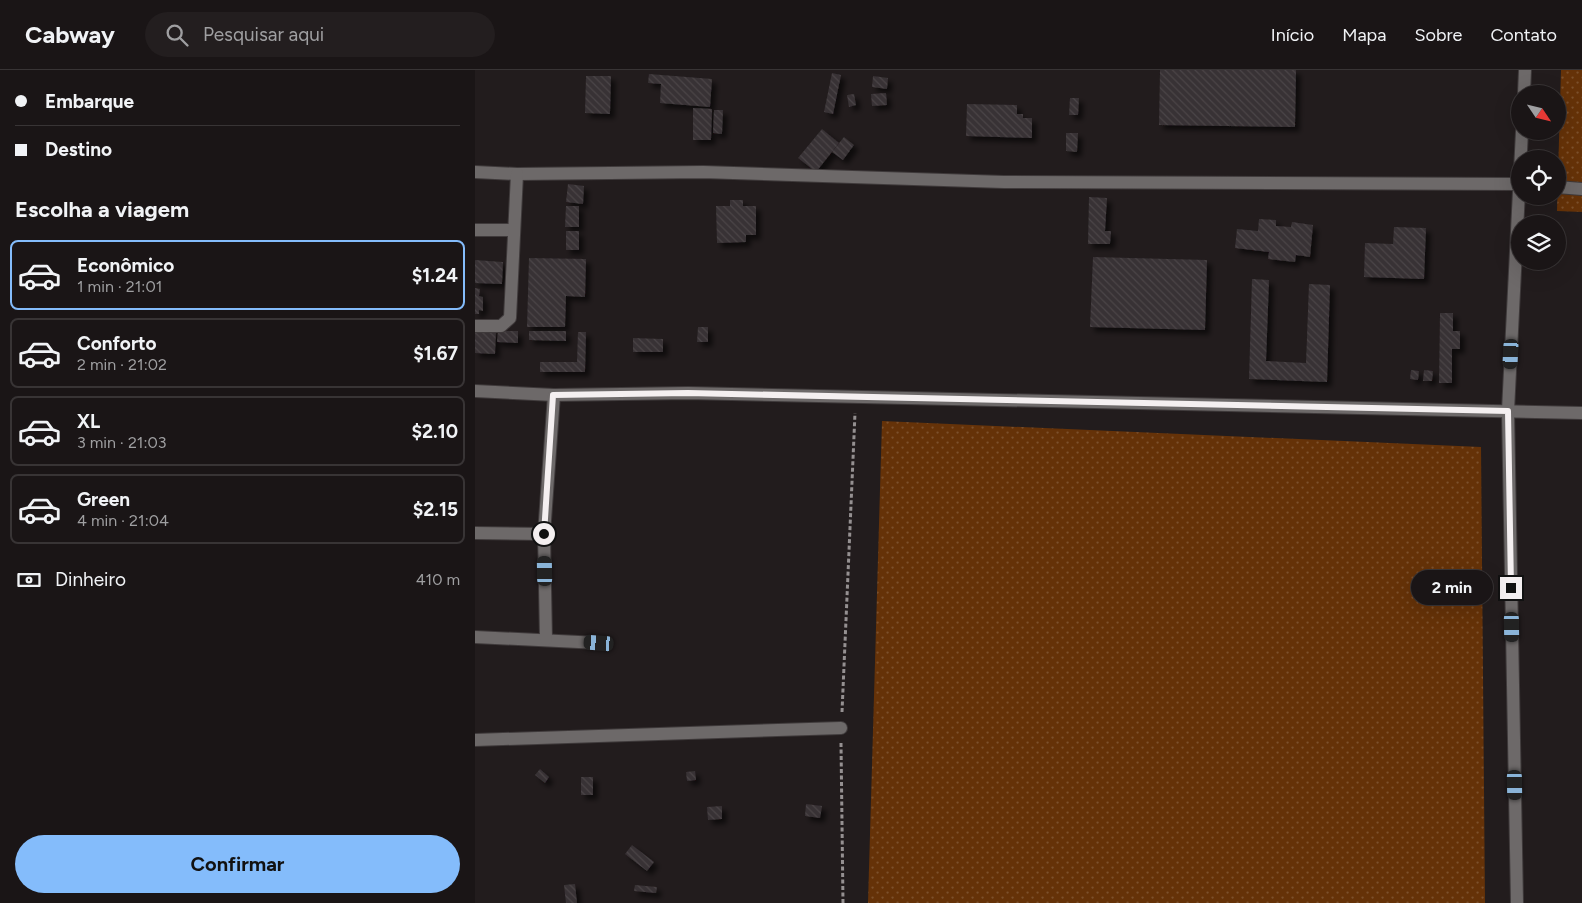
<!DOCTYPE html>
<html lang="pt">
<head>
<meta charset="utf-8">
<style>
  :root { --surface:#1a1516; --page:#231e1f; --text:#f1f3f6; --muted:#9f9fa1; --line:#383435; --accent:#84bcfb }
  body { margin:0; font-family:Figtree,sans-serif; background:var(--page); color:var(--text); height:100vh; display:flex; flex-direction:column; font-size:19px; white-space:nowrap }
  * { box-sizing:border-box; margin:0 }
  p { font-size:16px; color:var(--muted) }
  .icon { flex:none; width:28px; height:28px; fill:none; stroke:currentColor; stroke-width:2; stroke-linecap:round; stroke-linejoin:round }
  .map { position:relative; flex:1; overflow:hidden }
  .panel { display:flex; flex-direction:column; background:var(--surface); width:475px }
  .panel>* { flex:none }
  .hud { display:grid; align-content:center; height:110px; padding:0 15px; background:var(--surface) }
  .needle { width:32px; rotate:125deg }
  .tools { position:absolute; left:1036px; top:15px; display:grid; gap:10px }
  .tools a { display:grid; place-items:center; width:55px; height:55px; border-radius:50%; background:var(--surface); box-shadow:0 5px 20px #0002,0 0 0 1px var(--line); font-size:25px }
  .end { position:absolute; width:22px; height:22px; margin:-11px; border:6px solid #f4eff0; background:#111; box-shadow:0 0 0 2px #111 }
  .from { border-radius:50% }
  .bubble { position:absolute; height:35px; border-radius:18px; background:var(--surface); box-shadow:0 5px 20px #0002,0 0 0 1px var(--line); font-size:16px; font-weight:700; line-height:35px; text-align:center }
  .car { position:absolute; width:15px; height:30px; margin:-15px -8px; border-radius:6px; box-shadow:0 0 4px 1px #0007; background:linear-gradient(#222 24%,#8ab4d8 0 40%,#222 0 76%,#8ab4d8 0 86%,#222 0) }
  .hud b { display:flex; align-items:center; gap:18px; height:48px; font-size:19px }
  .hud b+b { border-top:1px solid var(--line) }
  .hud i { width:12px; height:12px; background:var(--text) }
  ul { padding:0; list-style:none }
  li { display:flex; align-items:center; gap:15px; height:70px; margin:0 10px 8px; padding:0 5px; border:2px solid var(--line); border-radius:8px }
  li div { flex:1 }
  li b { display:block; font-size:19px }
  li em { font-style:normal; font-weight:700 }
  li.current { border-color:var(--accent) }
  li>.icon { width:45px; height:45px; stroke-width:1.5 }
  h2 { padding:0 15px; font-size:22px; line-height:60px }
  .pay { display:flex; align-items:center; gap:12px; height:55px; padding:0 15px; font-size:19px }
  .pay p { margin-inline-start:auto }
  .cta { display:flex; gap:10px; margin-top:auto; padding:10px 15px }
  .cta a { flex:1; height:58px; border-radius:30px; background:var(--accent); color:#111; font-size:20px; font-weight:700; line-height:58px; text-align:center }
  header { display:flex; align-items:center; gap:30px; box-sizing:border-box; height:70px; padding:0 25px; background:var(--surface); border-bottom:1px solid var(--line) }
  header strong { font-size:24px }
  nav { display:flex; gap:28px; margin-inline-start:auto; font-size:18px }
  .search { width:350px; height:45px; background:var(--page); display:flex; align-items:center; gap:12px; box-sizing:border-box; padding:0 18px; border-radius:28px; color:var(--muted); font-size:19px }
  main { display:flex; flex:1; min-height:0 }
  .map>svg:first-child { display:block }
</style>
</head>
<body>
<header>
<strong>Cabway</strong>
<div class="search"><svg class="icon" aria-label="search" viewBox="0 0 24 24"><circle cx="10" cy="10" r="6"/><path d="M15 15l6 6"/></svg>Pesquisar aqui</div>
<nav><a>Início</a><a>Mapa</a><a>Sobre</a><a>Contato</a></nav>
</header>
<main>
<section class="panel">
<div class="hud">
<b><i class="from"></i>Embarque</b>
<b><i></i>Destino</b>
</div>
<h2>Escolha a viagem</h2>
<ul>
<li class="current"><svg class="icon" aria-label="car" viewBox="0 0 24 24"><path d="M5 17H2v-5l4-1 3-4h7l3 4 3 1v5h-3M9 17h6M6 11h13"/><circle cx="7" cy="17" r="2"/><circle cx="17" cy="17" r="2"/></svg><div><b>Econômico</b><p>1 min · 21:01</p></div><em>$1.24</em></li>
<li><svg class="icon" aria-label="car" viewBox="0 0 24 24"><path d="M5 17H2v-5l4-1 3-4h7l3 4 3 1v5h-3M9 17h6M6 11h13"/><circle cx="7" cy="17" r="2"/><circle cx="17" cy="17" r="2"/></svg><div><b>Conforto</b><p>2 min · 21:02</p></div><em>$1.67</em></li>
<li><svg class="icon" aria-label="car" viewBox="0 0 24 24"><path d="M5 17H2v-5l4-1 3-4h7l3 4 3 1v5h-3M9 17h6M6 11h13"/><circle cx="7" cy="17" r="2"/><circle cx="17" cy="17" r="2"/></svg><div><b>XL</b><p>3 min · 21:03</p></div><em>$2.10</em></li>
<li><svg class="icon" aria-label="car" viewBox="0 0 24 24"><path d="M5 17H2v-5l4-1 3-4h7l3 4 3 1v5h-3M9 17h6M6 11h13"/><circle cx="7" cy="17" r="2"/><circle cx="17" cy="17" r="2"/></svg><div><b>Green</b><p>4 min · 21:04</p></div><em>$2.15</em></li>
</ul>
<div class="pay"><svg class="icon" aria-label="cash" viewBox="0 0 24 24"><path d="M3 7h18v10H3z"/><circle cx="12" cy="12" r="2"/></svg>Dinheiro<p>410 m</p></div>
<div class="cta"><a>Confirmar</a></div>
</section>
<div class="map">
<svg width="1107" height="833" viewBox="0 0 1107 833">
  <defs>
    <pattern id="park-dots" width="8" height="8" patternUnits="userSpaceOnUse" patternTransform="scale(1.25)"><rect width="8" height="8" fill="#653208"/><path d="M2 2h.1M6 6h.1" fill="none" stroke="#7c502c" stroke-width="1.8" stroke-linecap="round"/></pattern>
    <pattern id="building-back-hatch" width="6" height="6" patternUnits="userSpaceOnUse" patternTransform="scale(1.25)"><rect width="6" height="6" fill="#373134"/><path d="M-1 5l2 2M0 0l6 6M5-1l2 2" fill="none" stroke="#4b4548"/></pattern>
    <filter id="shadow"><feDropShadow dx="4.5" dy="4.5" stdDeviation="2.5" flood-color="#0009"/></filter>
  </defs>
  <rect width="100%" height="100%" fill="#221c1d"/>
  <g fill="url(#park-dots)">
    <path d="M 1086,0 L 1107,0 L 1107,142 L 1082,141 Z"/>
    <path d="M 407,351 L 1006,377 L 1010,833 L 393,833 Z"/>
  </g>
  <g fill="url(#building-back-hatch)" filter="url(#shadow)">
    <path d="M 685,0 L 821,0 L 820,57 L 684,55 Z"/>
    <path d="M 357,3 L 366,5 L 358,44 L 349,42 Z"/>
    <path d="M 174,4 L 237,9 L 235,37 L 185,33 L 186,14 L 173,13 Z"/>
    <path d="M 111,6 L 136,6 L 135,44 L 110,43 Z"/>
    <path d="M 398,6 L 413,8 L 412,19 L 397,17 Z"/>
    <path d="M 411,23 L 412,35 L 397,36 L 396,24 Z"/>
    <path d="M 379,24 L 381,35 L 374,37 L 372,25 Z"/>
    <path d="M 595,28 L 604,28 L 603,45 L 594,45 Z"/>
    <path d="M 492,34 L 542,35 L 542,44 L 548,44 L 548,48 L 557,48 L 557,68 L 491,66 Z"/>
    <path d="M 218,38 L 237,39 L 236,70 L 218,70 Z"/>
    <path d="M 239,40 L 248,40 L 247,64 L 238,63 Z"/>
    <path d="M 347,59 L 364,73 L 341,102 L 323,88 Z"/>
    <path d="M 591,63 L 603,63 L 602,82 L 591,81 Z"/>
    <path d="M 369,67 L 379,75 L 368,90 L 357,82 Z"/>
    <path d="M 93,114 L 109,116 L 108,134 L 91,132 Z"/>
    <path d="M 614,127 L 632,128 L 630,161 L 636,161 L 635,174 L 613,174 Z"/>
    <path d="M 255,130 L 268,130 L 268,136 L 281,136 L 281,165 L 271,165 L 271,172 L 242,173 L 241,136 L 255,136 Z"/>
    <path d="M 91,136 L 104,136 L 104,157 L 90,157 Z"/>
    <path d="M 784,149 L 801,150 L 801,156 L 816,157 L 817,152 L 838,155 L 835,187 L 821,185 L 820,192 L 793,189 L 794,182 L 760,178 L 762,159 L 783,161 Z"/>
    <path d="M 919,157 L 951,158 L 949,209 L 889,207 L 890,173 L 918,174 Z"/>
    <rect x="91" y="161" width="13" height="19"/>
    <path d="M 618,187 L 732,190 L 730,260 L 615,257 Z"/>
    <path d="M 54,188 L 111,189 L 110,227 L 91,226 L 90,257 L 52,257 Z"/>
    <path d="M 0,190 L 28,192 L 27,214 L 0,213 Z"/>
    <path d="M 777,209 L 794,210 L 791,291 L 831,293 L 834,214 L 855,215 L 852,312 L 774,309 Z"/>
    <path d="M 0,218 L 5,219 L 4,226 L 8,227 L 8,241 L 4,240 L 4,244 L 0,244 Z"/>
    <path d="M 965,243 L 978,243 L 978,261 L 985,261 L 985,279 L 977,279 L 977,313 L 964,313 Z"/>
    <path d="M 223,257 L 233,257 L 233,272 L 222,272 Z"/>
    <path d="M 0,259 L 21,261 L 20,284 L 0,283 Z"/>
    <path d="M 23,261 L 43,261 L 43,273 L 22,272 Z"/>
    <path d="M 54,261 L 91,261 L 91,271 L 54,270 Z"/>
    <path d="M 103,262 L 111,262 L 110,302 L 65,302 L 65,292 L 102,292 Z"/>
    <path d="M 158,268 L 188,269 L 188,282 L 158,282 Z"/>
    <path d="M 936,300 L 944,301 L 943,310 L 935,309 Z"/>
    <path d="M 949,300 L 958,301 L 957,311 L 948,311 Z"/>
    <path d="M 65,699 L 74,707 L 70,713 L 60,705 Z"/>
    <path d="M 220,701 L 221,710 L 212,711 L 211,702 Z"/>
    <rect x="106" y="707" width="12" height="18"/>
    <path d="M 331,734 L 347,736 L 345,748 L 330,746 Z"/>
    <path d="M 247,736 L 247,749 L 233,750 L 232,737 Z"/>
    <path d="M 157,775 L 179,792 L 172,801 L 150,784 Z"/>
    <path d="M 100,814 L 102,833 L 91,833 L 89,815 Z"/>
    <path d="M 160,815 L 182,817 L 181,823 L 159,821 Z"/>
  </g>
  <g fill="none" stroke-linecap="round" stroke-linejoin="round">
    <g stroke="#3f3a3b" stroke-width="14">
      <g id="minor">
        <path d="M 1049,24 L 1050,0"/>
        <path d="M 0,102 L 42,104 L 228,102 L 529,112 L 1045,114"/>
        <path d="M 1082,117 L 1107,119"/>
        <path d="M 0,160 L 38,160"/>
        <path d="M 0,256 L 26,256 L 35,248 L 42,104"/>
        <path d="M 0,321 L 79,325 L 213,323 L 1107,343"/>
        <path d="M 0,463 L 69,464"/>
        <path d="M 0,567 L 124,573"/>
        <path d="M 71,569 L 69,464 L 79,325"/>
        <path d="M 0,670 L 366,658"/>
        <path d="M 1042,833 L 1033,341 L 1047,61"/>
      </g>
    </g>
    <g stroke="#959091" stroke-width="3" stroke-dasharray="4 2.5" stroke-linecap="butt">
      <path d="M 367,642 L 380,343"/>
      <path d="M 366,673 L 368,833"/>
    </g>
    <use href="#minor" stroke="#6d6969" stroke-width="12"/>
  </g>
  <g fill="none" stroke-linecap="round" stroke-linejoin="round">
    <path stroke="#f4eff0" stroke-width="6" d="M 69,464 L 78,325 L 213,323 L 1033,341 L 1036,518"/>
  </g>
</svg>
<div class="tools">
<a><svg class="needle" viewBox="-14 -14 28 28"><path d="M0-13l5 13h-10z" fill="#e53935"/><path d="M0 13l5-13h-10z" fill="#9f9fa1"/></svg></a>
<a><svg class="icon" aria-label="locate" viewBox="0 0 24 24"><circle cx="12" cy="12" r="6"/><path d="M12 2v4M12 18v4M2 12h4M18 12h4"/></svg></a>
<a><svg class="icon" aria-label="layers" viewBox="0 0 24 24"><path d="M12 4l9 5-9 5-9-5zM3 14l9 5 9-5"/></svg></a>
</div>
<i class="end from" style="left:69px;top:464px"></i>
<i class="end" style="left:1036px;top:518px"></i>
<div class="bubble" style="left:936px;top:500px;width:82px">2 min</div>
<i class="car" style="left:1036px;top:284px;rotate:183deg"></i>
<i class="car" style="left:70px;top:501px;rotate:359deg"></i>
<i class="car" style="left:1037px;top:557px;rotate:179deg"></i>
<i class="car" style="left:124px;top:573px;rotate:274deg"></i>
<i class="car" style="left:1040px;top:715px;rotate:179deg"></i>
</div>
</main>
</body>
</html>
